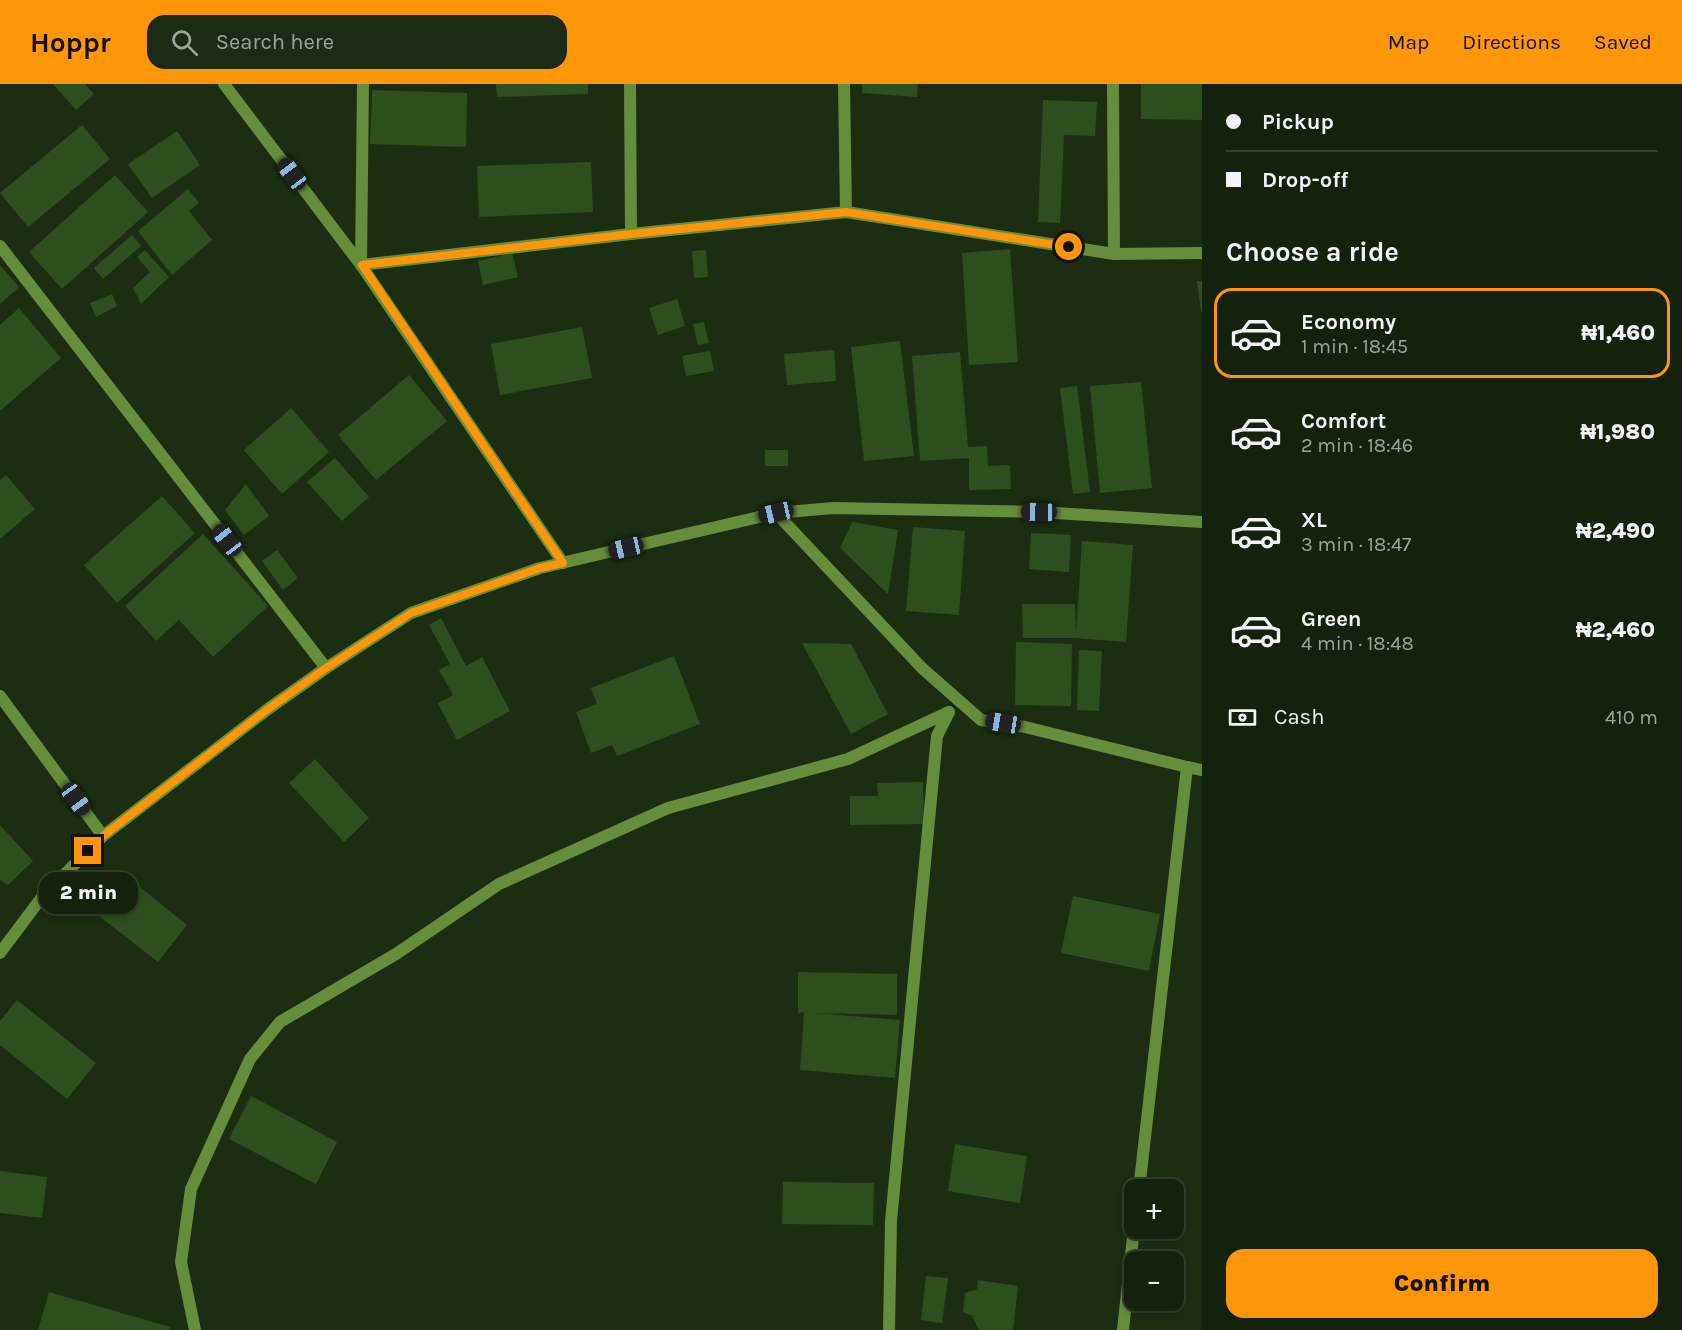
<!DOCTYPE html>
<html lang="en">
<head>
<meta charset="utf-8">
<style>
  :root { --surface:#14220d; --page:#1d2a16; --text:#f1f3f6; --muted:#9da49d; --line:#333f2e; --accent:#ff960a }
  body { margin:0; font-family:Karla,sans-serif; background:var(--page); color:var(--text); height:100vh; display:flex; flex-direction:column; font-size:22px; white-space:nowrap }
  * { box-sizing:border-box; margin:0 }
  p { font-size:20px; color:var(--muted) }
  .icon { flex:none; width:33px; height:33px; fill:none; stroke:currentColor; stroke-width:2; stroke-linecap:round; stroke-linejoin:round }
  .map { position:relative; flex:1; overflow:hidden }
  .details { display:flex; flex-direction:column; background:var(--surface); width:480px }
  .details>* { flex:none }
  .guide { display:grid; align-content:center; height:132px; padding:0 24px; background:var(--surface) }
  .controls { position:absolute; left:1124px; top:1095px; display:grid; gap:12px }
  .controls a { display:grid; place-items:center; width:60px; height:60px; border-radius:12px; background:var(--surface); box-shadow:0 3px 9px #0003,0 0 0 2px var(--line); font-size:30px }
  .end { position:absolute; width:27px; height:27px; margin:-14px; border:8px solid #ff960a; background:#111; box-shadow:0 0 0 3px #111 }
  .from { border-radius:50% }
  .bubble { position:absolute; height:42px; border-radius:18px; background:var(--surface); box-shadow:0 3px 9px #0003,0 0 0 2px var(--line); font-size:20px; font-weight:800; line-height:42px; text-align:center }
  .car { position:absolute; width:18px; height:36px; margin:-18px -9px; border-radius:8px; box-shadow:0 0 4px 2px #0007; background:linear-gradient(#222 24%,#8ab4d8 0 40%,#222 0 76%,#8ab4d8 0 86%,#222 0) }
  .guide b { display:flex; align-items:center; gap:21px; height:57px; font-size:22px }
  .guide b+b { border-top:2px solid var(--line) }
  .guide i { width:15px; height:15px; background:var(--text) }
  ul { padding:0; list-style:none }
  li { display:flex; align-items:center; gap:18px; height:90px; margin:0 12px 9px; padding:0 12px; border:3px solid transparent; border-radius:18px }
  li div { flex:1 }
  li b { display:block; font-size:22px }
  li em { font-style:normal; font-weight:800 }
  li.on { border-color:var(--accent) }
  li>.icon { width:54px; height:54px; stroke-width:1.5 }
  h2 { padding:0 24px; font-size:27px; line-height:72px }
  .pay { display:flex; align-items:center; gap:15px; height:66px; padding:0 24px; font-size:22px }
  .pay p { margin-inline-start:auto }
  .button { display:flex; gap:12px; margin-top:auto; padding:12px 24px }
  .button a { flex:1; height:69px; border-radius:18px; background:var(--accent); color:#111; font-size:24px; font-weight:800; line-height:69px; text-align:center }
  header { display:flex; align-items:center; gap:36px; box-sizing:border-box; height:84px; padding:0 30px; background:var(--accent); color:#111 }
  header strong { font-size:28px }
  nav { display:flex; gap:33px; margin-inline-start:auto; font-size:21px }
  .search { width:420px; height:54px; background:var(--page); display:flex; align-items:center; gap:15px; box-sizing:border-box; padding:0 21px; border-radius:18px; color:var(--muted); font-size:22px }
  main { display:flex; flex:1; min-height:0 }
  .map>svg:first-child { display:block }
</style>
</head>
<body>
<header>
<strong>Hoppr</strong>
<div class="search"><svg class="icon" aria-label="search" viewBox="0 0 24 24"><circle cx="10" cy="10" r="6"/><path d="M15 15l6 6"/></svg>Search here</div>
<nav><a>Map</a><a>Directions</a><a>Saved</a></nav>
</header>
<main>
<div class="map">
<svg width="1202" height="1246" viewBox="0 0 1202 1246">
  <rect width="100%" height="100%" fill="#1b2e11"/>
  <g fill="#2d4f1d">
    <path d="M 53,0 L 85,0 L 94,10 L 76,26 Z"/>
    <path d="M 496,0 L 588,0 L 588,10 L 497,13 Z"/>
    <path d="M 862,0 L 918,0 L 917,13 L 862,9 Z"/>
    <path d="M 1141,0 L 1202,0 L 1202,36 L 1141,35 Z"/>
    <path d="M 372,6 L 467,9 L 466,63 L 370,60 Z"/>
    <path d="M 1043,16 L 1097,18 L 1095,52 L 1064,51 L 1060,139 L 1038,138 Z"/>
    <path d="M 82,41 L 110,75 L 28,143 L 0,109 Z"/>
    <path d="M 177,47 L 200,81 L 152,114 L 128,80 Z"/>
    <path d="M 591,78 L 593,128 L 479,133 L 477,82 Z"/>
    <path d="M 115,91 L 148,128 L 62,205 L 29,168 Z"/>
    <path d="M 188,105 L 199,119 L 189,127 L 212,156 L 172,191 L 138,147 Z"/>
    <path d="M 132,151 L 141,162 L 103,195 L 94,184 Z"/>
    <path d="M 1010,165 L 1018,278 L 969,281 L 962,169 Z"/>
    <path d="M 145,166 L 169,193 L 141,220 L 133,204 L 150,188 L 137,173 Z"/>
    <path d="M 706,166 L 708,193 L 694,194 L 692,167 Z"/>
    <path d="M 512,169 L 518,193 L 483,201 L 478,177 Z"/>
    <path d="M 0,181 L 19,203 L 0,220 Z"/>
    <path d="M 1197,197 L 1202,197 L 1202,228 L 1201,228 Z"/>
    <path d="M 112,210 L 117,222 L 96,233 L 90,219 Z"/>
    <path d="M 677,215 L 685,242 L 658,251 L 649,224 Z"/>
    <path d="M 19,224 L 61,274 L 0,327 L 0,241 Z"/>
    <path d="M 704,238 L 709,259 L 698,261 L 693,240 Z"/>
    <path d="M 582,243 L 592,294 L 500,311 L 491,260 Z"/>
    <path d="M 900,257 L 914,372 L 864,377 L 851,263 Z"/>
    <path d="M 834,266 L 836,297 L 787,301 L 784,270 Z"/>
    <path d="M 710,267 L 714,287 L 686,292 L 682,272 Z"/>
    <path d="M 960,268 L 968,363 L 987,362 L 988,382 L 1010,381 L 1011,405 L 969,406 L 969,374 L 920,377 L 912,272 Z"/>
    <path d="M 409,291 L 447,337 L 376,396 L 338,351 Z"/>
    <path d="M 1141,298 L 1152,404 L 1100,409 L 1090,302 Z"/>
    <path d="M 1077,302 L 1090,408 L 1073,410 L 1060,304 Z"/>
    <path d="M 291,324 L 329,368 L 282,410 L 244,366 Z"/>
    <rect x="765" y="366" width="23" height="16"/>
    <path d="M 335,374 L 369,413 L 342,437 L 307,398 Z"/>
    <path d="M 6,391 L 35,425 L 0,455 L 0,396 Z"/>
    <path d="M 246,400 L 269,432 L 244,451 L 225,426 Z"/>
    <path d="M 162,412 L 195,449 L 117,519 L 84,481 Z"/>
    <path d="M 852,438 L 898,446 L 888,510 L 840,464 Z"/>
    <path d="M 913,443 L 965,447 L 959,531 L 906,527 Z"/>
    <path d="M 1031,449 L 1071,451 L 1069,488 L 1029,485 Z"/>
    <path d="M 203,450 L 268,522 L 213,573 L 179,536 L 156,557 L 125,522 Z"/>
    <path d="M 1082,457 L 1133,461 L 1126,558 L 1075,554 L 1023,554 L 1022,520 L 1075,520 L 1076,550 Z"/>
    <path d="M 277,466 L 298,494 L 283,506 L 262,477 Z"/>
    <path d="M 441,534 L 466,582 L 482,573 L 510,627 L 457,656 L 438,619 L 453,611 L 439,586 L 450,580 L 429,541 Z"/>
    <path d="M 1016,558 L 1072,560 L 1071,622 L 1015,621 Z"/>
    <path d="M 802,559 L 851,560 L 888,630 L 851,650 Z"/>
    <path d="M 1079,566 L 1102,567 L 1099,627 L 1077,626 Z"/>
    <path d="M 674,572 L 700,640 L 617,672 L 612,661 L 591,669 L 576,628 L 597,620 L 591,604 Z"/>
    <path d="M 315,675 L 369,734 L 344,758 L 289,699 Z"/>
    <path d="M 923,698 L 924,740 L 850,741 L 850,712 L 878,712 L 877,699 Z"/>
    <path d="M 0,741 L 33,777 L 8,801 L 0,796 Z"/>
    <path d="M 120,787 L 187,841 L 158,878 L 90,825 Z"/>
    <path d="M 1073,812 L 1160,830 L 1149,887 L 1061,869 Z"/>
    <path d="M 798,888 L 897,890 L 897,931 L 815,929 L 900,936 L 895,994 L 800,986 L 804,928 L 798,929 Z"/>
    <path d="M 17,916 L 96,979 L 67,1015 L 0,961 L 0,937 Z"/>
    <path d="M 251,1012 L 337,1058 L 316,1100 L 229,1055 Z"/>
    <path d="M 955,1060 L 1027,1072 L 1020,1119 L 948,1107 Z"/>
    <path d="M 0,1087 L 47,1093 L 42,1134 L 0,1129 Z"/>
    <path d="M 783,1098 L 874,1099 L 873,1141 L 782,1140 Z"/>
    <path d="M 926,1192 L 948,1194 L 942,1239 L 921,1236 Z"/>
    <path d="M 978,1196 L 1018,1202 L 1013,1246 L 979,1246 L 972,1232 L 963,1228 L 965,1209 L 977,1205 Z"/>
    <path d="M 49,1208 L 170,1243 L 169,1246 L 38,1246 Z"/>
  </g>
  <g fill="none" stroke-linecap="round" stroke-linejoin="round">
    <g stroke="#648d3c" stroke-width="12">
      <path d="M 224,0 L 361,181 L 563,479"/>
      <path d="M 630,0 L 631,150"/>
      <path d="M 844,0 L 846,128 L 1114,170 L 1202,169"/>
      <path d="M 1113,0 L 1114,170"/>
      <path d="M 0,162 L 326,584"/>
      <path d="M 361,181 L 631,150 L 846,128"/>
      <path d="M 361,181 L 363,0"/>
      <path d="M 776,429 L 922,584 L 981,636 L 1025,643 L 1187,683 L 1202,686"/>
      <path d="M 0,612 L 103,752"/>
      <path d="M 0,869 L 42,813 L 103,752 L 268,625 L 326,584 L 411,529 L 540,484 L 776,429 L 833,424 L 1039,428 L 1202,438"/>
      <path d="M 1139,1106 L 1187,683"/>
      <path d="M 195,1246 L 181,1178 L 191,1105 L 250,975 L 280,938 L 396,870 L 499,800 L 668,724 L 848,675 L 949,628"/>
      <path d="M 889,1246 L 891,1137 L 937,652 L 949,628"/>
      <path d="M 1123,1246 L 1134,1144"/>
    </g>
  </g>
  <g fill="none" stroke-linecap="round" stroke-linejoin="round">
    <path stroke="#ff960a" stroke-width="8" d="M 88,767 L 103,752 L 268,625 L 326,584 L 411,529 L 540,484 L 563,479 L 362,181 L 631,150 L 846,128 L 1069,163"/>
  </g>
</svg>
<div class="controls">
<a>+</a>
<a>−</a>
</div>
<i class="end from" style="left:1069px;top:163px"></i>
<i class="end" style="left:88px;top:767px"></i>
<div class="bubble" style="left:39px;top:788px;width:99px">2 min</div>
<i class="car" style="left:292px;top:90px;rotate:323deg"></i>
<i class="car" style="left:1039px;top:428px;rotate:271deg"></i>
<i class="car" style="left:776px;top:429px;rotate:257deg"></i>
<i class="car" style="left:227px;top:456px;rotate:322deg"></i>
<i class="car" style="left:626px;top:464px;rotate:257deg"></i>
<i class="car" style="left:1003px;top:639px;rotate:279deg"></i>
<i class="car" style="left:76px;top:715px;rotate:144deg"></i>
</div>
<section class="details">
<div class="guide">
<b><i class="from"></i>Pickup</b>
<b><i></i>Drop-off</b>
</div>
<h2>Choose a ride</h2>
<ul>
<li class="on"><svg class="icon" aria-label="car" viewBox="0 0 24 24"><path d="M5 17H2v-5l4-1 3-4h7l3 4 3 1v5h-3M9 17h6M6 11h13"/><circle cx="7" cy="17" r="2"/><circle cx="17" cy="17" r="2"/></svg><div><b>Economy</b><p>1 min · 18:45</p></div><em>₦1,460</em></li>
<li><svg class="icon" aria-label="car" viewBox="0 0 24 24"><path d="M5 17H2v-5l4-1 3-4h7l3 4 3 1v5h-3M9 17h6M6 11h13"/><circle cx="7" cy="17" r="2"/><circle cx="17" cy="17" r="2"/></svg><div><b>Comfort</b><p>2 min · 18:46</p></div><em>₦1,980</em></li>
<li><svg class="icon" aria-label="car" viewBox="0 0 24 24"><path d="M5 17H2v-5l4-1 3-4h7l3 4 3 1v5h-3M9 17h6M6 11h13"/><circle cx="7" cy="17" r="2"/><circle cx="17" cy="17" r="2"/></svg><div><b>XL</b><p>3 min · 18:47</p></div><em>₦2,490</em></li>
<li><svg class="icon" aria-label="car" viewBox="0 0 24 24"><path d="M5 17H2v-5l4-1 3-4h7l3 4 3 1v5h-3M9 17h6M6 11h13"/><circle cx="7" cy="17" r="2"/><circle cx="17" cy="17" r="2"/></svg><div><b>Green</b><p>4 min · 18:48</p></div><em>₦2,460</em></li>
</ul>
<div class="pay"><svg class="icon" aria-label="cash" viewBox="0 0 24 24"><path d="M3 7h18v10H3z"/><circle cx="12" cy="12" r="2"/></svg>Cash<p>410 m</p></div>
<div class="button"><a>Confirm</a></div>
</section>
</main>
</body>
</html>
